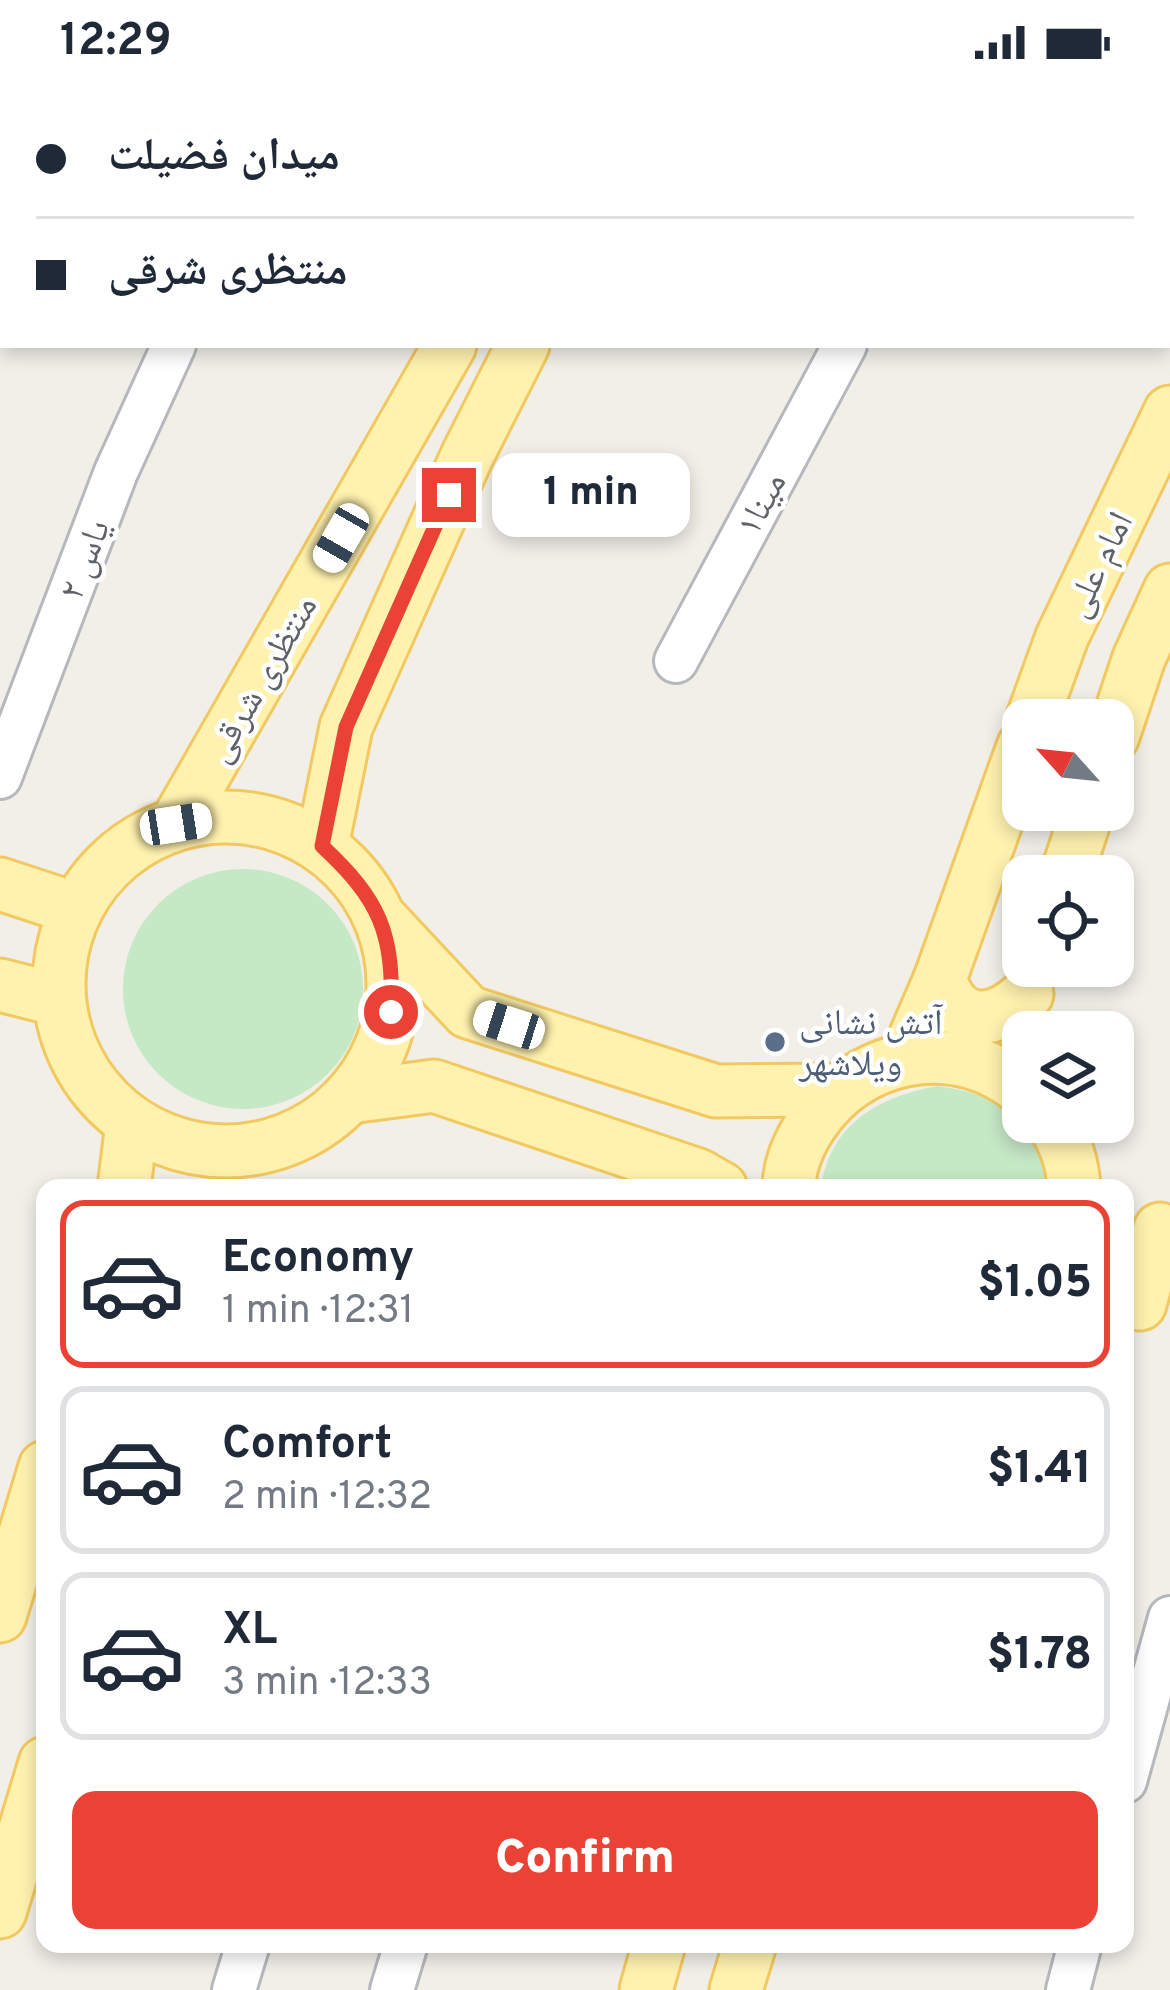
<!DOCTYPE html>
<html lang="en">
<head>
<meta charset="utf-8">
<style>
  :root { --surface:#fff; --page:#f2f2f3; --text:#1f2937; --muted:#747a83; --line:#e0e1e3; --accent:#ea4335 }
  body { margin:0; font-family:Overpass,"Noto Naskh Arabic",sans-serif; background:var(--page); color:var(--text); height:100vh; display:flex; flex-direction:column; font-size:45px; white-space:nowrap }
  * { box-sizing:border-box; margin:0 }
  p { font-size:39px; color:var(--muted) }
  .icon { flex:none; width:66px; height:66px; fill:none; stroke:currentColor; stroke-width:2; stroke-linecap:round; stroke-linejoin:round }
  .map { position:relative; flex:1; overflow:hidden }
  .side { position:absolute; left:36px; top:1095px; width:1098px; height:774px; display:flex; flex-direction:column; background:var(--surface); border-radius:24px; box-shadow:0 6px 18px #0003 }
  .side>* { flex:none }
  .hud { position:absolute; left:0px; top:0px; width:1170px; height:264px; box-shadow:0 6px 18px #0003; display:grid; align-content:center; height:264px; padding:0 36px; background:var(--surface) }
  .needle { width:78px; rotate:297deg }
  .buttons { position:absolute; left:1002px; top:615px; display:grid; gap:24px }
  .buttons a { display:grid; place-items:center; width:132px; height:132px; border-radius:24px; background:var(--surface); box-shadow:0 6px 18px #0003; font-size:60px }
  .end { position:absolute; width:54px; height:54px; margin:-27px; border:15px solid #ea4335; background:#fff; box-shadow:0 0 0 6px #fff }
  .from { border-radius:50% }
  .bubble { position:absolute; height:84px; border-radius:24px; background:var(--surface); box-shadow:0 6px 18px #0003; font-size:39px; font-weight:800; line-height:84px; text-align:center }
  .car { position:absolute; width:36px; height:72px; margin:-36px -18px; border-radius:15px; box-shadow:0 0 9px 3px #0007; background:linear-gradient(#fff 24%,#345 0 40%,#fff 0 76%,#345 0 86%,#fff 0) }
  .hud b { display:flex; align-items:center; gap:42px; height:114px; font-size:45px }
  .hud b+b { border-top:3px solid var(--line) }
  .hud i { width:30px; height:30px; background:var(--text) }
  ul { padding:21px 0 0; list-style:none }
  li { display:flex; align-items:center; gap:36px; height:168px; margin:0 24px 18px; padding:0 12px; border:6px solid var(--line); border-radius:24px }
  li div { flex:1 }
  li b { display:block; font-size:45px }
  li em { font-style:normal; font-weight:800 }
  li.current { border-color:var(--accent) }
  li>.icon { width:108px; height:108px; stroke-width:1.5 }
  .button { display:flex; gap:24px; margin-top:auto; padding:24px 36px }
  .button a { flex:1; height:138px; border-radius:24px; background:var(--accent); color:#fff; font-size:48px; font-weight:800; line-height:138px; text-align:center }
  .status { display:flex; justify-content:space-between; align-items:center; height:84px; padding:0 60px; background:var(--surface); direction:ltr }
  .status svg { height:33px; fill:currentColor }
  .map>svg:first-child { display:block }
</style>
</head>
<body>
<div class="status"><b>12:29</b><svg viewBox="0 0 49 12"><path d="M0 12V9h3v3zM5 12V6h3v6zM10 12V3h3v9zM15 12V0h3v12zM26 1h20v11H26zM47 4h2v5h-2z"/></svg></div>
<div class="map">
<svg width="1170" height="1906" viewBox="0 0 1170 1906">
  <rect width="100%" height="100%" fill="#f1efe8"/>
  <g fill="#c5e8c5">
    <circle cx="243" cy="905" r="120"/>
    <path d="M 938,1002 C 1014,1014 1029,1035 1055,1104 L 821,1104 C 829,1040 880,1012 938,1002 Z"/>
  </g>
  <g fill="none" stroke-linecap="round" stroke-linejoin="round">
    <g stroke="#b5b8bc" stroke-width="48">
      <g id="minor">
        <path d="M 866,0 L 872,3"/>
        <path d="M 291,3 L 293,0"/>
        <path d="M 982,3 L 984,0"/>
        <path d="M 676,577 L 845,261"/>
        <path d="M 0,693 L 116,388 L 174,261"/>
        <path d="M 1125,1697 L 1170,1534"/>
        <path d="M 234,1906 L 248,1860"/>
        <path d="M 392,1906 L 406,1860"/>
        <path d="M 1068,1906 L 1080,1860"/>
      </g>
    </g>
    <g stroke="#f2c960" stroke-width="57">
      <g id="major">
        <path d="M 29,3 L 31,0"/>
        <path d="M 584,3 L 586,0"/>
        <path d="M 656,3 L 657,0"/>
        <path d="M 0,50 L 3,45"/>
        <path d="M 1032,636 L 1062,553 L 1170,328"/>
        <path d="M 1113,652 L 1139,574 L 1170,506"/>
        <circle cx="226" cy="900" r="167"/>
        <path d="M 176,740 L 450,261"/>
        <path d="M 322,762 L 346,643 L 467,372 L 523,261"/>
        <path d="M 1066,792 L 1088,726"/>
        <path d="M 0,800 L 76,825"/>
        <path d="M 381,835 L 468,928 L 716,1007 L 838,1006"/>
        <path d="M 940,895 C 956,944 995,942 1027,910"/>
        <path d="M 0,901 L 59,916"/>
        <path d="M 906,974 L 940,895 L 1023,663"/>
        <path d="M 350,1013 L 434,1002 L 698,1091 L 721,1104"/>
        <path d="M 1052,1038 C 1065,1057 1073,1081 1074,1104"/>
        <path d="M 124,1104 L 132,1039"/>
        <path d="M 789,1104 C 789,1076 804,1048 821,1027 C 871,966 961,954 1023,1006"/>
        <path d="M 1140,1220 L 1160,1145"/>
        <path d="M 0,1532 L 45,1383"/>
        <path d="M 0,1828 L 45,1679"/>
        <path d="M 646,1906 L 659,1860"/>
        <path d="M 736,1906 L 750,1860"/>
      </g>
    </g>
    <use href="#minor" stroke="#fff" stroke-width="42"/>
    <use href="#major" stroke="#fff2af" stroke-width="51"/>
  </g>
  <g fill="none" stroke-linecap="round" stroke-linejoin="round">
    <path stroke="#ea4335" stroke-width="15" d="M 391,928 C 394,849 380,816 322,762 L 346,643 L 449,411"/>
  </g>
  <circle fill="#5c6f8a" stroke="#fff" stroke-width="4.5" cx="775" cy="958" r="12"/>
  <g text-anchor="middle" stroke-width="9" stroke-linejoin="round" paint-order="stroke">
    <g font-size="36" fill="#5f6368" stroke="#fff">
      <text transform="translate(760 419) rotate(-62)" y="13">مینا۱</text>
      <text transform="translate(83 475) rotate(-69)" y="13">یاس ۲</text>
      <text transform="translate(1097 480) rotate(-64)" y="13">امام علی</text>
      <text transform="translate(260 594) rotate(-60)" y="13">منتظری شرقی</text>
    </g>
    <g font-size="36" fill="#4e5e75" stroke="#fff" text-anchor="start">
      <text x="799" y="950">آتش نشانی<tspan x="799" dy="41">ویلاشهر</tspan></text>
    </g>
  </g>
</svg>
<div class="buttons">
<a><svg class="needle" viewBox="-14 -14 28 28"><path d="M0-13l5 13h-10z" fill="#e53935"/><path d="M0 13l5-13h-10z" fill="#747a83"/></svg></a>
<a><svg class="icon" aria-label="locate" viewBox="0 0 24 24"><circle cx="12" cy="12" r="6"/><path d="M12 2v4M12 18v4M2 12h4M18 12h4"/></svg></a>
<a><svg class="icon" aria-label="layers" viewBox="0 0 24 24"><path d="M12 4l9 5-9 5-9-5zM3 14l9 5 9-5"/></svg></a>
</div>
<i class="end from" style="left:391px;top:928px"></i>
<i class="end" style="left:449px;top:411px"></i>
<div class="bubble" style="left:492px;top:369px;width:198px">1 min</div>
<i class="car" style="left:341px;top:454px;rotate:210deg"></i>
<i class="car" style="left:176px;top:740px;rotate:81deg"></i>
<i class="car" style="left:509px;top:941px;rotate:288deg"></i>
<div class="hud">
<b><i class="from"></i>میدان فضیلت</b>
<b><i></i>منتظری شرقی</b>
</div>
<section class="side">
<ul>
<li class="current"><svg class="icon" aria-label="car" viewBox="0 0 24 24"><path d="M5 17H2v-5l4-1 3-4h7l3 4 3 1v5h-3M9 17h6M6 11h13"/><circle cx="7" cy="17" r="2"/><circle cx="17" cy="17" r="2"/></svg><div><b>Economy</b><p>1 min · 12:31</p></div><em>$1.05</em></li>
<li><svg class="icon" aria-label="car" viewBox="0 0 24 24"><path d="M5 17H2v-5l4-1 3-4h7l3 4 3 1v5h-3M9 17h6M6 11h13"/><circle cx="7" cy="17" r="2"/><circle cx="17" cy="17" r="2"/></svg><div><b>Comfort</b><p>2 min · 12:32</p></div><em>$1.41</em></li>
<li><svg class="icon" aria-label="car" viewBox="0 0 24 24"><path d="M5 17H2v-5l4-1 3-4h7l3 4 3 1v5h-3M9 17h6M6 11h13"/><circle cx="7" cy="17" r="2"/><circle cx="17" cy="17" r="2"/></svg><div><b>XL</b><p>3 min · 12:33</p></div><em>$1.78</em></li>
</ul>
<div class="button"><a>Confirm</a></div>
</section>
</div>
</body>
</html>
